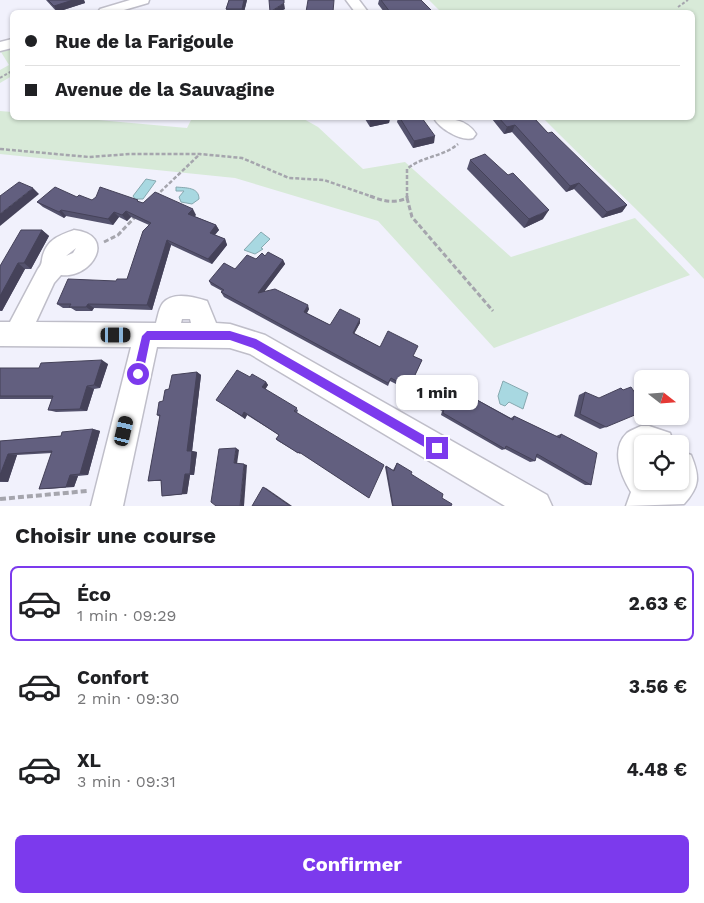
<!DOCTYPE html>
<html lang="fr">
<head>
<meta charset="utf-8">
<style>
  :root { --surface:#fff; --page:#f2f2f2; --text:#202124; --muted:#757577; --line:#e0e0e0; --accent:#7c3aed }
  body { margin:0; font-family:"Work Sans",sans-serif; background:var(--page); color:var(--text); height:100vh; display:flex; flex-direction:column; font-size:19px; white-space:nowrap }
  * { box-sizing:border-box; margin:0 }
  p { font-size:16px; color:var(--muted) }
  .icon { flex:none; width:28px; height:28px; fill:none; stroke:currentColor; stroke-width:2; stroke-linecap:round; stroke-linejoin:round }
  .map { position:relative; height:506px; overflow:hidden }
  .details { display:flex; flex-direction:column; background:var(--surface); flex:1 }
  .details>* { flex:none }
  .guide { position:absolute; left:10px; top:10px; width:685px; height:110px; border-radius:8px; box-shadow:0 1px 4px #0004; display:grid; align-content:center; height:110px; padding:0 15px; background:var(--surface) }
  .needle { width:32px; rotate:107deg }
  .buttons { position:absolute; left:634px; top:370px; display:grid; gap:10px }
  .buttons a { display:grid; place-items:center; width:55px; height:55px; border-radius:8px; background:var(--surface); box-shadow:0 1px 4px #0004; font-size:25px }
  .end { position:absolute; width:22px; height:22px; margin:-11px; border:6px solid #7c3aed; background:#fff; box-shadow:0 0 0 2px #fff }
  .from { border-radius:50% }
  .bubble { position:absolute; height:35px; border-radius:8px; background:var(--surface); box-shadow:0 1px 4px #0004; font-size:16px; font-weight:700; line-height:35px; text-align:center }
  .car { position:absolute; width:15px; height:30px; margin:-15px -8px; border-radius:6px; box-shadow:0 0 4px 1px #0007; background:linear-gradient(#222 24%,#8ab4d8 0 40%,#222 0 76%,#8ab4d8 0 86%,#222 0) }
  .guide b { display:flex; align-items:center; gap:18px; height:48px; font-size:19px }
  .guide b+b { border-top:1px solid var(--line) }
  .guide i { width:12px; height:12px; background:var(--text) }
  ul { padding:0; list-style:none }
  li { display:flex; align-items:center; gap:15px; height:75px; margin:0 10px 8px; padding:0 5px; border:2px solid transparent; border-radius:8px }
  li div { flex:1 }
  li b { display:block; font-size:19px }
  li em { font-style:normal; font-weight:700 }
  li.active { border-color:var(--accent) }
  li>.icon { width:45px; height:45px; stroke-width:1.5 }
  h2 { padding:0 15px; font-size:22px; line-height:60px }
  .button { display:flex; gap:10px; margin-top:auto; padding:10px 15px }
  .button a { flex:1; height:58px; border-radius:8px; background:var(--accent); color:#fff; font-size:20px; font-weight:700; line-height:58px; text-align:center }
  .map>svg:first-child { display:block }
</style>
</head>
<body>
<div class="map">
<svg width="704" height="506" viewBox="0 0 704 506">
  <rect width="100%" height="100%" fill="#f1f1fc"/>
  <g fill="#d8ead8">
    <path d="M 429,0 L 704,0 L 704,279 C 653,223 596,172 543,118 L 692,118 L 692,12 L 441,12 Z"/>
    <path d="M 12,49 L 12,76 L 0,83 L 0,70 L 9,65 L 1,52 Z"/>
    <path d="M 0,111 L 12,112 L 12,118 L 76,118 L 187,128 L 192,118 L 302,118 L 318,127 L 363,169 L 405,162 L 511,257 L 635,218 L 690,275 L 494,348 L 378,221 L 235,178 L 0,154 Z"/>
  </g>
  <g fill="#a8d8e1" stroke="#86a8af">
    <path d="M 146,179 L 156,181 L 143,199 L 135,199 L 133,196 Z"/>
    <path d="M 176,187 C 186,188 199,187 199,199 L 192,204 L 181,202 L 179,197 L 184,191 L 176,191 Z"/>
    <path d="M 261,232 L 270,239 L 261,248 L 263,249 L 255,254 L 244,250 Z"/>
    <path d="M 503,381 L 528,393 L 523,409 L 509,402 L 505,406 L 500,404 L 498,396 Z"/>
  </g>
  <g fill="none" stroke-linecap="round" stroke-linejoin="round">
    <g stroke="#bfbec9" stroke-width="3">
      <g id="minor">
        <path d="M 130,0 L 149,0 L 148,3 L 117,12 L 98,12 L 100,9 Z"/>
        <path d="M 346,0 L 359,0 L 368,12 L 355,12 Z"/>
        <path d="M 12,39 L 12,48 L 0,51 L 0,42 Z"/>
        <path d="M 434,118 C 449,118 467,119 476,134 L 473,138 C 461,142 439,128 434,118 Z"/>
        <path d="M 74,230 C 118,235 92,279 61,275 L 54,283 L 36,322 L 156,323 C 158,316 159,308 163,303 C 173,291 195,297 207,301 L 216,323 L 230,324 L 265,335 L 547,495 L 552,506 L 505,506 L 250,354 L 230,348 L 157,347 L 123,506 L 91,506 L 131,347 L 0,346 L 0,322 L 10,322 L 38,269 C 43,263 41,262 43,255 C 48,239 60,235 74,230 ZM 76,248 L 73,253 L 66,256 ZM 182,319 L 190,319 L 191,323 L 181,323 Z"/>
        <path d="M 641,426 L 649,426 L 670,433 L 674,444 L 642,444 L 642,481 L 680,481 L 680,451 L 691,455 C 700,477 700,486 684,504 L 626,506 L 631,492 C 621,476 610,449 627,433 C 631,430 637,428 641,426 Z"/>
      </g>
    </g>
    <g stroke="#a5a5ad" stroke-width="2" stroke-dasharray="3 2" stroke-linecap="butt">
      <path d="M 678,7 L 688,0"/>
      <path d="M 0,78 L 12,71"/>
    </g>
    <g stroke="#a5a5ad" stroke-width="2.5" stroke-dasharray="4 2" stroke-linecap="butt">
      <path d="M 0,149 L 89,157 L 130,154 L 200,154 L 242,158 L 289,178 L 324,180 L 373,197"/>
      <path d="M 156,196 L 200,154"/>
      <path d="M 407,197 L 407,169 C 422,156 443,157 458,144"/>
    </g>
    <g stroke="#a5a5ad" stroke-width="3" stroke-dasharray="5 2.5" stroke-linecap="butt">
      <path d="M 370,196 C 383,201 394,204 407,198 L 407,196"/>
      <path d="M 407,198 L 412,217 L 493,311"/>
      <path d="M 104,242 L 118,235 L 136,216"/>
    </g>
    <path stroke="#a5a5ad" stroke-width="4" stroke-dasharray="6 3" stroke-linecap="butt" d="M 0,499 L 87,491"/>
    <use href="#minor" fill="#fff" fill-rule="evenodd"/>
  </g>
  <g fill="#54526d">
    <path d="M 46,0 L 84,0 L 85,3 L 57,12 Z"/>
    <path d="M 229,0 L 247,0 L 244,12 L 227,12 L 226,9 Z"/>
    <path d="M 379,0 L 421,0 L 433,12 L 384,12 L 378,4 Z"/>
    <path d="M 359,118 L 390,118 L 389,123 L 370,127 L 365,119 L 360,120 Z"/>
    <path d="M 398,118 L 422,118 L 434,143 L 413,148 L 397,122 Z"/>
    <path d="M 493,118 L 534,118 L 548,133 L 627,205 L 622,212 L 602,218 L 574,189 L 566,192 L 512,132 L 504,134 L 492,119 Z"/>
    <path d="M 470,160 L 543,219 L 524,228 L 467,169 Z"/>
    <path d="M 77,197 L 92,200 L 140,202 L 196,215 L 194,216 L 216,225 L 219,230 L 215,235 L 225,239 L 227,245 L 212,264 L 171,245 L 152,310 L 94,308 L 92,311 L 76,311 L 71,308 L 63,308 L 57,304 L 116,281 L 127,279 L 149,225 L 131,217 L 127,221 L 119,217 L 113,225 L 66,216 L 64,218 L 43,207 L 37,202 Z"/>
    <path d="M 42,230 L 49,236 L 31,269 L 25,269 L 2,311 L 0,311 L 0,266 Z"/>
    <path d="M 265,256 L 283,260 L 285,264 L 264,292 L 309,309 L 307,313 L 330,325 L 360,323 L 354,333 L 380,347 L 413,356 L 422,360 L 408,390 L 390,381 L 388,386 L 224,297 L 221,292 L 222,291 L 211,285 L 209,281 Z"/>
    <path d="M 108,364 L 100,388 L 94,389 L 87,411 L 56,412 L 48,410 L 52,399 L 0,399 L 0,368 L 39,368 Z"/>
    <path d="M 197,372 L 201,375 L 192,451 L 197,452 L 194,475 L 190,475 L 187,494 L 162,496 L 161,481 L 148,481 L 160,417 L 157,415 L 169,389 Z"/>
    <path d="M 250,377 L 266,382 L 268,385 L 265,389 L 298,410 L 297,413 L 369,498 L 301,453 L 300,454 L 278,441 L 276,439 L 279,435 L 247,415 L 245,419 L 220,402 Z"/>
    <path d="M 441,380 L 511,418 L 514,416 L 556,436 L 561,434 L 591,485 L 585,485 L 536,457 L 535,461 L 530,462 L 505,449 L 502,450 L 441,415 L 442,411 L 430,405 L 439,383 Z"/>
    <path d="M 585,392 L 606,427 L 600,429 L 574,416 L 579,395 Z"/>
    <path d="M 93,429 L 100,431 L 88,475 L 78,476 L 74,487 L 48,489 L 39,489 L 52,453 L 17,455 L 8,482 L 0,482 L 0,441 L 61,436 Z"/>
    <path d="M 397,463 L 442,498 L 451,506 L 392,506 L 385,467 L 386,466 L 393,470 Z"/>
  </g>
  <g fill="#454259">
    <path d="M 73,0 L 84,0 L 85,3 L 57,12 L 54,6 Z"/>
    <path d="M 244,0 L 247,0 L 244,12 L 242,12 L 242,9 Z"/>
    <path d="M 284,3 L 285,9 L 280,12 L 270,12 Z"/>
    <path d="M 383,118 L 390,118 L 389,123 L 370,127 L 370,120 Z"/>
    <path d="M 515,125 L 512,132 L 504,134 L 507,127 Z"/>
    <path d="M 435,136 L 434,143 L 413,148 L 414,141 Z"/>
    <path d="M 579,183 L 574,189 L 566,192 L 570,186 Z"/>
    <path d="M 33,188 L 39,194 L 0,226 L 0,214 Z"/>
    <path d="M 627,205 L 622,212 L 602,218 L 607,212 Z"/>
    <path d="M 193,209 L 196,215 L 191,220 L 188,214 Z"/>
    <path d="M 61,210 L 66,216 L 64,218 L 59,212 Z"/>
    <path d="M 549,210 L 543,219 L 524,228 L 529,219 Z"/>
    <path d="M 126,211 L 131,217 L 127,221 L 122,215 Z"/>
    <path d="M 114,212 L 119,217 L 113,225 L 108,219 Z"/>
    <path d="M 216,225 L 219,230 L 212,238 L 210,233 Z"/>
    <path d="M 42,230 L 49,236 L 31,269 L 24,263 Z"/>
    <path d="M 225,239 L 227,245 L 212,264 L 208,259 Z"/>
    <path d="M 167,240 L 171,245 L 152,310 L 147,305 Z"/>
    <path d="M 283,260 L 285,264 L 260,297 L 258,293 Z"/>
    <path d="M 18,263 L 25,269 L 2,311 L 0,310 L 0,296 Z"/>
    <path d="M 88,304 L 94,308 L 92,311 L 86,307 Z"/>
    <path d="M 308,305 L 309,309 L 305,316 L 304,312 Z"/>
    <path d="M 360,319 L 360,323 L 353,336 L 353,333 Z"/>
    <path d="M 102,360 L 108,364 L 100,388 L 94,385 Z"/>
    <path d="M 197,372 L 201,375 L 192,452 L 187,451 Z"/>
    <path d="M 266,382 L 268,385 L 265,390 L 262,387 Z"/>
    <path d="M 87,386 L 94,389 L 87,411 L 80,409 Z"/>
    <path d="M 244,412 L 247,415 L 245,419 L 242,416 Z"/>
    <path d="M 93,429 L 100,431 L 88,475 L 80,474 Z"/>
    <path d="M 236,448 L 239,450 L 237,464 L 234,463 Z"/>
    <path d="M 192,451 L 197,452 L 194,475 L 190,474 Z"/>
    <path d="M 8,454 L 17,455 L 8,482 L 0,481 L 0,475 Z"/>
    <path d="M 244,464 L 247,465 L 244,506 L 240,506 Z"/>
    <path d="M 185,474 L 190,475 L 187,494 L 182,494 Z"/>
    <path d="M 70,475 L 78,476 L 74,487 L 66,487 Z"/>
    <path d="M 263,487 L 266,488 L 292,506 L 290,506 Z"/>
  </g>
  <g fill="#625f7f" stroke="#454259">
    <path d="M 48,0 L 73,0 L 54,6 Z"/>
    <path d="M 229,0 L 244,0 L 242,9 L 226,9 Z"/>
    <path d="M 269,0 L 284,0 L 284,3 L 270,12 Z"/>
    <path d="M 308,0 L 334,0 L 333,12 L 306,12 Z"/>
    <path d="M 381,0 L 421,0 L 433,12 L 390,12 Z"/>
    <path d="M 369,118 L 383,118 L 370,120 Z"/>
    <path d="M 400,118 L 422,118 L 435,136 L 414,141 Z"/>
    <path d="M 499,118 L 534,118 L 548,133 L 552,132 L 627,205 L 607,212 L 579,183 L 570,186 L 515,125 L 507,127 Z"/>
    <path d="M 485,154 L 508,175 L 513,173 L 549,210 L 529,219 L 470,160 Z"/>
    <path d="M 19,182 L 33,188 L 0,214 L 0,196 Z"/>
    <path d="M 55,187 L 77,197 L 79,195 L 92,200 L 96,197 L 100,187 L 138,200 L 137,201 L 143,203 L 155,192 L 193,209 L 188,214 L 216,225 L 210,233 L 225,239 L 208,259 L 167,240 L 147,305 L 88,304 L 86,307 L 69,307 L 71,304 L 57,304 L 68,279 L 116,281 L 117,279 L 127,279 L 143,231 L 151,223 L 126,211 L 122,215 L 114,212 L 108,219 L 61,210 L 59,212 L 37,202 Z"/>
    <path d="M 21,230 L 42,230 L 24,263 L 18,263 L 0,296 L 0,266 Z"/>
    <path d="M 268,252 L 283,260 L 258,293 L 275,289 L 308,305 L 304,312 L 330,325 L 340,309 L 360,319 L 353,333 L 380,347 L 388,331 L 418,346 L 413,356 L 422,360 L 409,388 L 391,378 L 388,383 L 221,292 L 224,290 L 209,281 L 224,263 L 235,269 L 247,255 L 256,259 L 262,253 L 265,256 Z"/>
    <path d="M 102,360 L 94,385 L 87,386 L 80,409 L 48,410 L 53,396 L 0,396 L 0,368 L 39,368 L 41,363 Z"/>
    <path d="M 237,370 L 250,377 L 252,374 L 266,382 L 262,387 L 297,408 L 294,411 L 384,465 L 369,498 L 299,452 L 298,453 L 276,439 L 279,435 L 244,412 L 242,416 L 216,400 Z"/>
    <path d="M 197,372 L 187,451 L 192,451 L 190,474 L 185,474 L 182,494 L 162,496 L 161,480 L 148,481 L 160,415 L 157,415 L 159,402 L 163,401 L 165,390 L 169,389 L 172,375 Z"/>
    <path d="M 441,380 L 513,420 L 514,416 L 560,438 L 561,434 L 597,453 L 591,485 L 537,454 L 535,461 L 506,446 L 505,449 L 443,413 L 444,409 L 432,402 Z"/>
    <path d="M 631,387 L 642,403 L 642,412 L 606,427 L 580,414 L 585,392 L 599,398 L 621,388 L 623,390 Z"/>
    <path d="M 93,429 L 80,474 L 70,475 L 66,487 L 39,489 L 52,451 L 8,454 L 0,475 L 0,441 L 61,436 L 62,432 Z"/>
    <path d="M 236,448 L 234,463 L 244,464 L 240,506 L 216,506 L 211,502 L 219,449 Z"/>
    <path d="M 397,463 L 412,472 L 411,474 L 443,494 L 442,498 L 452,504 L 451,506 L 393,506 L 386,466 L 394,471 Z"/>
    <path d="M 263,487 L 290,506 L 252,506 Z"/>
  </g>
  <path fill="#7c3aed" d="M 147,331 L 230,331 L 256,339 L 441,445 L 443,448 L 441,452 L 437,454 L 433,452 L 253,348 L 230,340 L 150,340 L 143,374 L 138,379 L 133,374 L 142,336 Z"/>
</svg>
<div class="buttons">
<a><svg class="needle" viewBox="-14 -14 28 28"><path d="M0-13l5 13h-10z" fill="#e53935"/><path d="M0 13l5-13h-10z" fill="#757577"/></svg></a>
<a><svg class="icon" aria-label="locate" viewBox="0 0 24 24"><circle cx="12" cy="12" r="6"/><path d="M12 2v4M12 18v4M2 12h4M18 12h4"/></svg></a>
</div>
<i class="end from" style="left:138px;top:374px"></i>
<i class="end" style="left:437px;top:448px"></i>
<div class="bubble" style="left:396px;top:375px;width:82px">1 min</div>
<i class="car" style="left:116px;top:335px;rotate:90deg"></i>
<i class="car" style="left:124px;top:431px;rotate:13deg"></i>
<div class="guide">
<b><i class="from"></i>Rue de la Farigoule</b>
<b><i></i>Avenue de la Sauvagine</b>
</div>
</div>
<section class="details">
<h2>Choisir une course</h2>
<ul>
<li class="active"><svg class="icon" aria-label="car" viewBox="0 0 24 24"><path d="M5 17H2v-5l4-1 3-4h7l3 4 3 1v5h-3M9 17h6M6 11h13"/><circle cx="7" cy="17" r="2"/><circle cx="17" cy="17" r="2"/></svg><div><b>Éco</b><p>1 min · 09:29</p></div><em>2.63 €</em></li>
<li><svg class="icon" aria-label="car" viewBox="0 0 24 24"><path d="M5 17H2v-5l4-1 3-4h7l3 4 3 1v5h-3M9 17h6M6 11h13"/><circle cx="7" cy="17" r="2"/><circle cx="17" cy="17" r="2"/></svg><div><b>Confort</b><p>2 min · 09:30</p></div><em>3.56 €</em></li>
<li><svg class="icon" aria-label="car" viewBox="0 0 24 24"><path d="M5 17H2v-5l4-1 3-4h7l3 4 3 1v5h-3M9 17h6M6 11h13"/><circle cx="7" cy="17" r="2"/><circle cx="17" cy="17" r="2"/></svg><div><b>XL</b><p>3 min · 09:31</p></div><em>4.48 €</em></li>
</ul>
<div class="button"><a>Confirmer</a></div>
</section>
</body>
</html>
